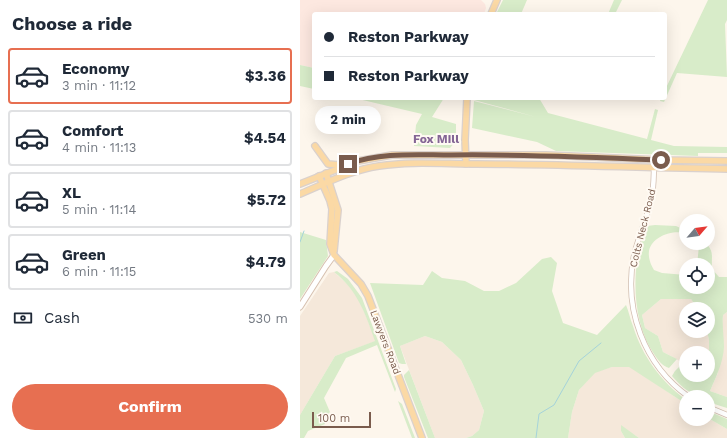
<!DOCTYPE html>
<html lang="en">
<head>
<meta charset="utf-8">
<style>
  :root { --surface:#fff; --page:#f2f2f3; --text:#1f2937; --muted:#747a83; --line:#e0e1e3; --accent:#e76f51 }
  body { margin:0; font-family:"Work Sans",sans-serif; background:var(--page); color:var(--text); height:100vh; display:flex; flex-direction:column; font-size:15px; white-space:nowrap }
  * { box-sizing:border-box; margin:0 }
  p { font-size:13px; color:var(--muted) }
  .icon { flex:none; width:22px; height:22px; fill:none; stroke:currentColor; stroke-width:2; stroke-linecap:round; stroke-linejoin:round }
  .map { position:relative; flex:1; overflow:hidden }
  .details { display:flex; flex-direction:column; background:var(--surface); width:300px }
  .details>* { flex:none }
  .guide { position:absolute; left:12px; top:12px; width:355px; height:88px; border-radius:4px; box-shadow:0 4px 16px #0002; display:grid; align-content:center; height:88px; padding:0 12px; background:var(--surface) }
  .needle { width:26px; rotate:62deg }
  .controls { position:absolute; left:379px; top:214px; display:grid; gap:8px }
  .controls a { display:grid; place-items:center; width:36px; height:36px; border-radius:50%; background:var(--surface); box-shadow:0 4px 16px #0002; font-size:20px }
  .scale { position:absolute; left:12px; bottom:10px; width:59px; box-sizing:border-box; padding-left:4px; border:2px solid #7a5c4d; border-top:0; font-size:11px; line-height:14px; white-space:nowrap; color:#7a5c4d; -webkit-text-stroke:3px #fffaf3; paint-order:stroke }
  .end { position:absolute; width:18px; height:18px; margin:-9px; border:5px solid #7a5c4d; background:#fff; box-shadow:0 0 0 2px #fff }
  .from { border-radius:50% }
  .bubble { position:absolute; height:28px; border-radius:14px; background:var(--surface); box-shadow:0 4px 16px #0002; font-size:13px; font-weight:700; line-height:28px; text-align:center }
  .guide b { display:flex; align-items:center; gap:14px; height:38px; font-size:15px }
  .guide b+b { border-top:1px solid var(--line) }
  .guide i { width:10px; height:10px; background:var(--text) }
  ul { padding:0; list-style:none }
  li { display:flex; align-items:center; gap:12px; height:56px; margin:0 8px 6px; padding:0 4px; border:2px solid var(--line); border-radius:4px }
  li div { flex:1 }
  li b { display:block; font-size:15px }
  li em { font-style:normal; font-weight:700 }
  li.selected { border-color:var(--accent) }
  li>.icon { width:36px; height:36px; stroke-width:1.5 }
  h2 { padding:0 12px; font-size:18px; line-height:48px }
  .pay { display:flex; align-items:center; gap:10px; height:44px; padding:0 12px; font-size:15px }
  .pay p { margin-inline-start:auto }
  .primary-button { display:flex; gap:8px; margin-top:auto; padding:8px 12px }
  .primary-button a { flex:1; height:46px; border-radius:24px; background:var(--accent); color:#fff; font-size:16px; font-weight:700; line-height:46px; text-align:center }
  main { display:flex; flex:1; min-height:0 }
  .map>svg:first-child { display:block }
</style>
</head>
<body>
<main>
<section class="details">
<h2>Choose a ride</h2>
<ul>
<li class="selected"><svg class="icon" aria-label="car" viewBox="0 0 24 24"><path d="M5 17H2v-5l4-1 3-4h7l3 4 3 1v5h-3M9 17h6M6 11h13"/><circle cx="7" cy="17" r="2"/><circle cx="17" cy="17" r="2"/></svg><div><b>Economy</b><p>3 min · 11:12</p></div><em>$3.36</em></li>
<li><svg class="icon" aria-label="car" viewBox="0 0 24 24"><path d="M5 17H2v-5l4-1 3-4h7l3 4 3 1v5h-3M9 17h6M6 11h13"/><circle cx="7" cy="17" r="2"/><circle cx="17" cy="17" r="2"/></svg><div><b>Comfort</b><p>4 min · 11:13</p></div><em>$4.54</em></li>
<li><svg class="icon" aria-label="car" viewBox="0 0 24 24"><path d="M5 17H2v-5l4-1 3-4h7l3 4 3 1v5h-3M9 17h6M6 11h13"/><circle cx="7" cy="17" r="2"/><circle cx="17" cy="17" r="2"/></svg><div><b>XL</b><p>5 min · 11:14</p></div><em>$5.72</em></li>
<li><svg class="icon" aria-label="car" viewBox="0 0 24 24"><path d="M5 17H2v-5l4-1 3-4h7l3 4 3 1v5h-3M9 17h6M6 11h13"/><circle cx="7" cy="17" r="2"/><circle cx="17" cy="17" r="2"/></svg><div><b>Green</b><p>6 min · 11:15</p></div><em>$4.79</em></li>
</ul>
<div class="pay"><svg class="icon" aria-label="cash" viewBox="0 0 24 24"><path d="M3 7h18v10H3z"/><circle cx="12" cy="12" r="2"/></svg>Cash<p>530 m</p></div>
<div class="primary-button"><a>Confirm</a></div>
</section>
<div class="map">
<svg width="427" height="438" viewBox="0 0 427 438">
  <rect width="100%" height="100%" fill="#fdf6ec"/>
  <g fill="#f5e8da">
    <path d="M 34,272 L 48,285 L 59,299 L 76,341 L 35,356 L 0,415 L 0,316 L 29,273 Z"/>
    <path d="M 361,299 L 391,299 L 398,309 L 386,309 L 386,331 L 407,331 L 409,340 L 409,371 L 408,371 L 408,353 L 386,353 L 386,365 L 373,357 L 363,352 L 358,336 L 345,328 L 342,315 Z"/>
    <path d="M 427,312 L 427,397 L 410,391 L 418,373 L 423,315 Z"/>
    <path d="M 125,336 L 142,342 L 161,360 L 173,385 L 184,411 L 179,430 L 172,436 L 166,438 L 135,438 L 100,346 Z"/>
    <path d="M 329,366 L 386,404 L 386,419 L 408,419 L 408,418 L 427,429 L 427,438 L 339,438 L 335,435 L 321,431 L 325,438 L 268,438 L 272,412 L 279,390 L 295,372 L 312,367 Z"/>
  </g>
  <path fill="#fde8e0" d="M 0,0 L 181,0 L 185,4 L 186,8 L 184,14 L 14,14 L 14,68 L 0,65 Z"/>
  <g fill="#d8ecc9">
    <path d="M 203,0 L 227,0 L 221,14 L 196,14 Z"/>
    <path d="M 314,0 L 322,0 L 315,14 L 308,14 Z"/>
    <path d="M 408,0 L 427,0 L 427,20 L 425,24 L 427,77 L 377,73 L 364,102 L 360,101 L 361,98 L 365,98 L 365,90 Z"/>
    <path d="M 0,65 L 14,68 L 14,89 L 0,86 Z"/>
    <path d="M 54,98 L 144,98 L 132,117 L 156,124 L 156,141 L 150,148 L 114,146 L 116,125 L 122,114 Z"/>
    <path d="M 174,98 L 239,98 L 248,113 L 347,139 L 355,109 L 358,110 L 351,140 L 374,146 L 427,147 L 427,153 L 398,153 L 398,156 L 256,151 L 237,142 L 172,128 L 174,101 L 236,117 L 174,100 Z"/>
    <path d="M 355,225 L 376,226 L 385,230 L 384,233 C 371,230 352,237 349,251 C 348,258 351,265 354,270 L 362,273 L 386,275 L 386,287 L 408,287 L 408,265 L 397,265 L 399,246 L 405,243 C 415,251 411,257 412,269 L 419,277 L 427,277 L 427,312 L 423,315 C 422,326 424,337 424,347 C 423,363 416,377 410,391 L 427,397 L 427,408 L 408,402 L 408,397 C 393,397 382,388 372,376 L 375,371 L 383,363 L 386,365 L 386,375 L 408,375 L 408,371 L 409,371 L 409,340 L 407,331 L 408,331 L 408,309 L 398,309 L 391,299 L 361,299 L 342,315 L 345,328 L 358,336 L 363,352 L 377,359 L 369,368 C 362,366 358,360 354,354 C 336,328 333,291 337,261 C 338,249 343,237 347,226 Z"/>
    <path d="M 0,232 L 26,240 L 28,256 L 0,299 Z"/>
    <path d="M 251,257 L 257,263 L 252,291 L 263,323 L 297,335 L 326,305 C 329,312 330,319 333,326 C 342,356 361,381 386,400 L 386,404 L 329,367 L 312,367 L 295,373 L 279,390 L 272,412 L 268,438 L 166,438 L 172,436 L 179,430 L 184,411 L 173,385 L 161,360 L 142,342 L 125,336 L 100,346 L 106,364 L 102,364 L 99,363 L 70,283 L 123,285 L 132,271 L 142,278 L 165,281 L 184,291 L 199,291 L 216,283 L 242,259 Z"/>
    <path d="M 37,271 L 48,279 L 62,298 L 96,389 L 95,392 L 77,345 L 46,358 L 24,398 L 30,412 L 25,417 L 25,424 L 8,431 L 4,438 L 0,438 L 0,415 L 35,356 L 75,341 C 65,313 58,291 34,272 Z"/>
    <path d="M 109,370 L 135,438 L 128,438 L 104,377 L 104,375 Z"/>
    <path d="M 98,401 L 102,404 L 115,438 L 112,438 Z"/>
    <path d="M 408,411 L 427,419 L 427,429 L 408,418 Z"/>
    <path d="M 321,425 L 339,438 L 325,438 L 321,431 Z"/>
  </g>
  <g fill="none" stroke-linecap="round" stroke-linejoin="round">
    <g stroke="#a5d3da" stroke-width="1">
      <path d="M 0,242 L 4,231"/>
      <path d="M 236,438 L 239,414 L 254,405 L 279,361 L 301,343"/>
    </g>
    <g stroke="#d1beb0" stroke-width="6">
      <g id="tertiary">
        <path d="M 354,160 C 354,172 354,184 352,196 C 348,216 339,235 334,255 C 323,309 344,365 389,397"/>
        <path d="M 408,407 L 427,415"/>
      </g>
    </g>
    <g stroke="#d6c0b0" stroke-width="7">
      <path id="secondary" d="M 0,307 L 26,266 L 34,255"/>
    </g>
    <g stroke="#dad1cd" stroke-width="8">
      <g id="primary">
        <path d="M 191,14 L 197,0"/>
        <path d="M 15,146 L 28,164 L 40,165"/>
        <path d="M 166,164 L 165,140 L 167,98"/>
        <path d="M 26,173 L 38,210 L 34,251"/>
        <path d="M 19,176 L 30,201 L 32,209 L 30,244 L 34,255 L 61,284 L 68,296 L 122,438"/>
        <path d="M 0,184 L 58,161 L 92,155 L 246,155 L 361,160 L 427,161"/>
        <path d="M 0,194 C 26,183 51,170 79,166 C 111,161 144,164 176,164 C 260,164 343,168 427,169"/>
      </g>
    </g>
    <use href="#tertiary" stroke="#fff" stroke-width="4.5"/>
    <use href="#secondary" stroke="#fff" stroke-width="5"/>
    <use href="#primary" stroke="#fbd9a5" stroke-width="5.5"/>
  </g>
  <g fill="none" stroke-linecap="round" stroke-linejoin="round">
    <path stroke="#7a5c4d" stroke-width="5" d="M 48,164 C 82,152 115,155 151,155 C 221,154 291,157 361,160"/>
  </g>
  <g text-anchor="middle" stroke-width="4" stroke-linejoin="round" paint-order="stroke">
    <g font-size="10" fill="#7a5c4d" stroke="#fffaf3">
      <text transform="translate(342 228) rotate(-76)" y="4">Colts Neck Road</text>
      <text transform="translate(86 342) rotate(69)" y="4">Lawyers Road</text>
    </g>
    <g font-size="12" font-weight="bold" fill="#846695" stroke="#fffaf3">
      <text x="136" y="143">Fox Mill</text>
    </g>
  </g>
</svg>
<div class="controls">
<a><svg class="needle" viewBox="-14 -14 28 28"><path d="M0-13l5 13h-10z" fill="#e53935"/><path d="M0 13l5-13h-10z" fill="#747a83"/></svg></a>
<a><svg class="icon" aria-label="locate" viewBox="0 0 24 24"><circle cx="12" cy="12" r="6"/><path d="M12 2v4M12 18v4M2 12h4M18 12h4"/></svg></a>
<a><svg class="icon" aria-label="layers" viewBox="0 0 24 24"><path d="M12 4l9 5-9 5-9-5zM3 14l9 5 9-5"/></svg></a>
<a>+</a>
<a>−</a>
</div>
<div class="scale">100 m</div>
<i class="end from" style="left:361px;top:160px"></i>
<i class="end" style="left:48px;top:164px"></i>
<div class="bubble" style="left:15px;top:106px;width:66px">2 min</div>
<div class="guide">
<b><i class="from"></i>Reston Parkway</b>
<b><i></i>Reston Parkway</b>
</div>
</div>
</main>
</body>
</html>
